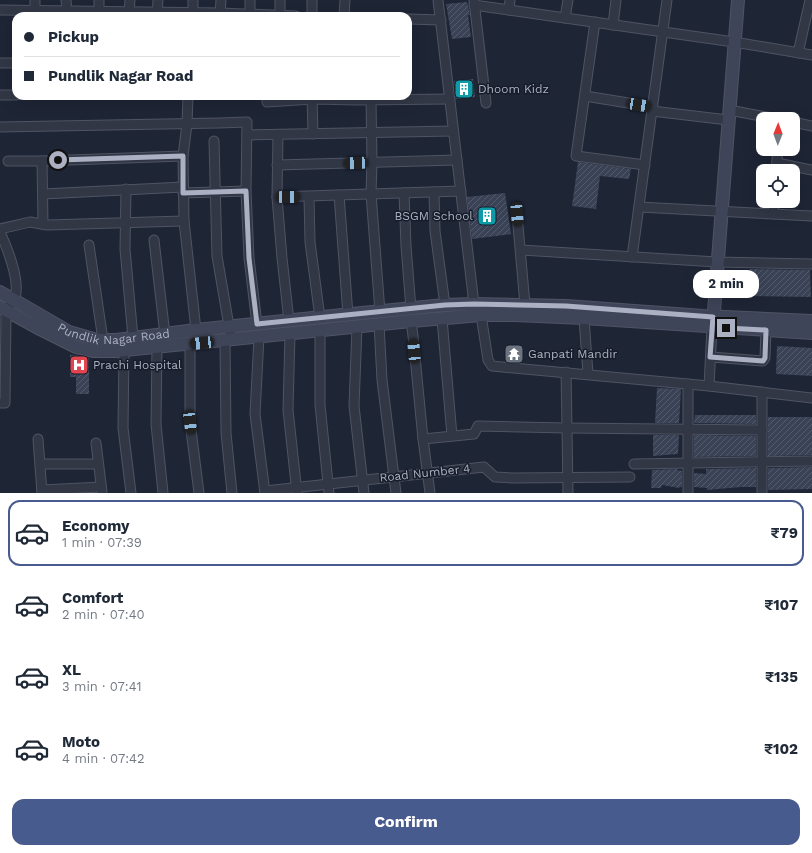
<!DOCTYPE html>
<html lang="en">
<head>
<meta charset="utf-8">
<style>
  :root { --surface:#fff; --page:#f6f6f7; --text:#1f2937; --muted:#747a83; --line:#e0e1e3; --accent:#485b8e }
  body { margin:0; font-family:"Work Sans",sans-serif; background:var(--page); color:var(--text); height:100vh; display:flex; flex-direction:column; font-size:15px; white-space:nowrap }
  * { box-sizing:border-box; margin:0 }
  p { font-size:13px; color:var(--muted) }
  .icon { flex:none; width:22px; height:22px; fill:none; stroke:currentColor; stroke-width:2; stroke-linecap:round; stroke-linejoin:round }
  .map { position:relative; height:493px; overflow:hidden }
  .details { display:flex; flex-direction:column; background:var(--surface); flex:1 }
  .details>* { flex:none }
  .top-card { position:absolute; left:12px; top:12px; width:400px; height:88px; border-radius:12px; box-shadow:0 4px 16px #0002; display:grid; align-content:center; height:88px; padding:0 12px; background:var(--surface) }
  .needle { width:26px; rotate:1deg }
  .buttons { position:absolute; left:756px; top:112px; display:grid; gap:8px }
  .buttons a { display:grid; place-items:center; width:44px; height:44px; border-radius:8px; background:var(--surface); box-shadow:0 4px 16px #0002; font-size:20px }
  .end { position:absolute; width:18px; height:18px; margin:-9px; border:5px solid #abb1c3; background:#111; box-shadow:0 0 0 2px #111 }
  .from { border-radius:50% }
  .bubble { position:absolute; height:28px; border-radius:12px; background:var(--surface); box-shadow:0 4px 16px #0002; font-size:13px; font-weight:700; line-height:28px; text-align:center }
  .car { position:absolute; width:12px; height:24px; margin:-12px -6px; border-radius:5px; box-shadow:0 0 3px 1px #0007; background:linear-gradient(#222 24%,#8ab4d8 0 40%,#222 0 76%,#8ab4d8 0 86%,#222 0) }
  .top-card b { display:flex; align-items:center; gap:14px; height:38px; font-size:15px }
  .top-card b+b { border-top:1px solid var(--line) }
  .top-card i { width:10px; height:10px; background:var(--text) }
  ul { padding:7px 0 0; list-style:none }
  li { display:flex; align-items:center; gap:12px; height:66px; margin:0 8px 6px; padding:0 4px; border:2px solid transparent; border-radius:12px }
  li div { flex:1 }
  li b { display:block; font-size:15px }
  li em { font-style:normal; font-weight:700 }
  li.on { border-color:var(--accent) }
  li>.icon { width:36px; height:36px; stroke-width:1.5 }
  .button { display:flex; gap:8px; margin-top:auto; padding:8px 12px }
  .button a { flex:1; height:46px; border-radius:12px; background:var(--accent); color:#fff; font-size:16px; font-weight:700; line-height:46px; text-align:center }
  .map>svg:first-child { display:block }
</style>
</head>
<body>
<div class="map">
<svg width="812" height="493" viewBox="0 0 812 493">
  <defs>
    <pattern id="building-hatch" width="6" height="6" patternUnits="userSpaceOnUse"><rect width="6" height="6" fill="#3a4256"/><path d="M-1 1l2-2M0 6l6-6M5 7l2-2" fill="none" stroke="#545b6d"/></pattern>
  </defs>
  <rect width="100%" height="100%" fill="#1e2535"/>
  <g fill="url(#building-hatch)">
    <path d="M 467,2 L 470,15 L 468,15 L 471,37 L 452,39 L 446,4 Z"/>
    <path d="M 473,79 L 475,97 L 456,99 L 454,81 Z"/>
    <path d="M 578,162 L 631,169 L 629,179 L 600,176 L 596,209 L 572,206 Z"/>
    <path d="M 505,193 L 511,234 L 472,239 L 467,197 Z"/>
    <path d="M 750,269 L 810,270 L 811,297 L 750,296 Z"/>
    <path d="M 777,346 L 812,348 L 812,376 L 776,374 Z"/>
    <path d="M 70,355 L 75,355 L 89,358 L 89,394 L 76,394 L 76,377 L 70,377 Z"/>
    <path d="M 657,388 L 681,389 L 679,423 L 655,423 Z"/>
    <path d="M 695,415 L 756,415 L 756,424 L 694,423 Z"/>
    <path d="M 768,417 L 812,417 L 812,455 L 768,456 Z"/>
    <path d="M 653,435 L 679,435 L 678,454 L 653,456 Z"/>
    <path d="M 694,435 L 756,436 L 756,456 L 694,457 Z"/>
    <path d="M 812,467 L 812,489 L 768,490 L 768,468 Z"/>
    <path d="M 756,468 L 756,487 L 741,487 L 707,490 L 707,488 L 694,487 L 694,473 L 706,474 L 706,469 Z"/>
    <path d="M 677,469 L 677,470 L 682,471 L 682,487 L 680,487 L 679,488 L 662,485 L 661,488 L 651,488 L 652,470 Z"/>
  </g>
  <g fill="none" stroke-linecap="round" stroke-linejoin="round">
    <g stroke="#4f5464" stroke-width="11">
      <g id="street">
        <path d="M 35,0 L 35,10"/>
        <path d="M 66,0 L 67,11"/>
        <path d="M 99,0 L 99,11"/>
        <path d="M 250,0 L 250,16"/>
        <path d="M 438,0 L 474,304 L 481,315 L 488,360 L 492,366 L 709,386 L 812,398"/>
        <path d="M 474,1 L 486,103"/>
        <path d="M 474,5 L 734,42 L 812,55"/>
        <path d="M 0,10 L 220,13 L 296,16"/>
        <path d="M 509,10 L 510,0"/>
        <path d="M 129,12 L 130,0"/>
        <path d="M 220,13 L 221,0"/>
        <path d="M 157,16 L 158,0"/>
        <path d="M 193,16 L 193,0"/>
        <path d="M 280,16 L 280,0"/>
        <path d="M 312,16 L 312,0"/>
        <path d="M 344,16 L 345,0"/>
        <path d="M 565,18 L 568,0"/>
        <path d="M 408,19 L 441,20"/>
        <path d="M 595,22 L 576,156 L 645,165"/>
        <path d="M 613,25 L 616,0"/>
        <path d="M 798,53 L 810,0"/>
        <path d="M 0,63 L 16,63"/>
        <path d="M 0,95 L 16,95"/>
        <path d="M 188,96 L 187,124 L 183,156 L 184,221 L 196,330"/>
        <path d="M 267,96 L 267,102 L 312,99 L 357,100 L 450,99"/>
        <path d="M 312,96 L 313,134"/>
        <path d="M 585,96 L 653,107"/>
        <path d="M 371,100 L 372,162 L 371,194 L 380,312"/>
        <path d="M 729,110 L 777,119"/>
        <path d="M 652,111 L 728,120"/>
        <path d="M 793,122 L 812,126"/>
        <path d="M 0,127 L 219,123 L 247,122 L 246,191 L 249,258 L 257,324"/>
        <path d="M 247,135 L 453,131"/>
        <path d="M 278,135 L 277,197 L 282,258 L 289,321"/>
        <path d="M 214,141 L 217,256 L 230,332"/>
        <path d="M 8,161 L 42,161 L 183,156"/>
        <path d="M 42,161 L 43,224"/>
        <path d="M 777,163 L 812,170"/>
        <path d="M 277,165 L 457,160"/>
        <path d="M 776,171 L 778,149"/>
        <path d="M 126,189 L 125,249 L 133,338"/>
        <path d="M 434,192 L 435,231 L 445,305"/>
        <path d="M 183,193 L 246,191"/>
        <path d="M 404,193 L 406,246 L 411,309"/>
        <path d="M 43,194 L 183,187"/>
        <path d="M 339,195 L 348,315"/>
        <path d="M 277,197 L 461,191"/>
        <path d="M 309,197 L 310,242 L 320,318"/>
        <path d="M 639,207 L 812,216"/>
        <path d="M 517,214 L 525,305"/>
        <path d="M 773,214 L 774,201"/>
        <path d="M 0,229 L 30,222 L 47,225 L 184,221"/>
        <path d="M 0,232 C 7,248 22,283 14,300 C 12,303 8,307 6,310 L 5,403 L 0,403"/>
        <path d="M 154,240 L 165,335"/>
        <path d="M 89,245 L 103,340"/>
        <path d="M 521,250 L 717,262 L 812,264"/>
        <path d="M 632,257 L 667,0"/>
        <path d="M 584,318 L 588,374"/>
        <path d="M 442,319 L 452,436"/>
        <path d="M 411,321 L 413,336 L 423,439 L 430,493"/>
        <path d="M 379,324 L 382,380 L 396,493"/>
        <path d="M 357,327 L 354,406 L 364,493"/>
        <path d="M 320,330 L 320,405 L 329,493"/>
        <path d="M 290,334 L 288,410 L 297,493"/>
        <path d="M 259,337 L 255,414 L 265,493"/>
        <path d="M 225,340 L 226,433 L 232,493"/>
        <path d="M 190,344 L 190,422 L 199,493"/>
        <path d="M 157,347 L 156,424 L 163,493"/>
        <path d="M 124,350 L 123,428 L 131,493"/>
        <path d="M 711,357 L 763,361 L 765,358 L 766,330"/>
        <path d="M 566,372 L 567,428 L 568,493"/>
        <path d="M 688,384 L 688,493"/>
        <path d="M 709,386 L 712,327"/>
        <path d="M 762,392 L 762,493"/>
        <path d="M 38,439 L 42,493"/>
        <path d="M 423,439 L 474,434 L 478,426 L 567,428 L 762,430"/>
        <path d="M 96,443 L 102,492"/>
        <path d="M 40,464 L 98,464"/>
        <path d="M 634,464 L 812,461"/>
        <path d="M 42,490 L 101,487"/>
        <path d="M 265,491 L 484,467 L 495,477 L 513,478 L 630,477"/>
      </g>
    </g>
    <g stroke="#4f5464" stroke-width="14">
      <g id="secondary">
        <path id="s1" d="M 0,292 L 69,332 L 97,340 L 116,340 L 133,338 L 196,330 L 362,313 L 445,305 L 474,304 L 566,306 L 703,316 L 812,321"/>
        <path d="M 0,307 L 40,329 L 76,347 L 93,351 L 115,351 L 411,321 L 481,315 L 515,315 L 584,318 L 812,333"/>
        <path d="M 713,324 L 738,0"/>
      </g>
    </g>
    <use href="#street" stroke="#323746" stroke-width="9"/>
    <use href="#secondary" stroke="#3f4559" stroke-width="12"/>
  </g>
  <g fill="none" stroke-linecap="round" stroke-linejoin="round">
    <path stroke="#abb1c3" stroke-width="5" d="M 58,160 L 183,156 L 183,193 L 246,191 L 249,258 L 257,324 L 445,305 L 474,304 L 566,306 L 713,317 L 710,357 L 763,361 L 765,358 L 766,330 L 726,328"/>
  </g>
  <defs>
    <g id="building-square" transform="scale(1)"><rect x="-9" y="-9" width="18" height="18" rx="4" fill="#0f9aa8" stroke="#171c2a"/><path d="M-4-6H4V6H1V3H-1V6H-4ZM-2.5-4.3h1.7v1.8h-1.7ZM.8-4.3h1.7v1.8H.8ZM-2.5-1h1.7V.8h-1.7ZM.8-1h1.7V.8H.8Z" fill="#fff"/></g>
    <g id="temple-square" transform="scale(1)"><rect x="-9" y="-9" width="18" height="18" rx="4" fill="#6b7280" stroke="#171c2a"/><path d="M0-6L5-2H3V0L6.5 2.5H4V6H1.5V3h-3V6H-4V2.5H-6.5L-3 0V-2H-5Z" fill="#fff"/></g>
    <g id="hospital-square" transform="scale(1)"><rect x="-9" y="-9" width="18" height="18" rx="4" fill="#e0444e" stroke="#171c2a"/><path d="M-5-5h3v3.5h4V-5h3V5h-3V1.5h-4V5h-3Z" fill="#fff"/></g>
  </defs>
  <g fill-rule="evenodd">
    <use href="#building-square" x="464" y="89"/>
    <use href="#building-square" x="487" y="216"/>
    <use href="#temple-square" x="514" y="354"/>
    <use href="#hospital-square" x="79" y="365"/>
  </g>
  <g text-anchor="middle" stroke-width="3" stroke-linejoin="round" paint-order="stroke">
    <g font-size="12" fill="#abb1c3" stroke="#171c2a" text-anchor="start">
      <text x="478" y="93">Dhoom Kidz</text>
      <text x="473" y="220" text-anchor="end">BSGM School</text>
      <text x="528" y="358">Ganpati Mandir</text>
      <text x="93" y="369">Prachi Hospital</text>
    </g>
    <g font-size="12" fill="#abb1c3" stroke="#171c2a">
      <text dy="4" stroke="none"><textPath href="#s1" startOffset="125">Pundlik Nagar Road</textPath></text>
      <text transform="translate(425 473) rotate(-6)" y="4">Road Number 4</text>
    </g>
  </g>
</svg>
<div class="buttons">
<a><svg class="needle" viewBox="-14 -14 28 28"><path d="M0-13l5 13h-10z" fill="#e53935"/><path d="M0 13l5-13h-10z" fill="#747a83"/></svg></a>
<a><svg class="icon" aria-label="locate" viewBox="0 0 24 24"><circle cx="12" cy="12" r="6"/><path d="M12 2v4M12 18v4M2 12h4M18 12h4"/></svg></a>
</div>
<i class="end from" style="left:58px;top:160px"></i>
<i class="end" style="left:726px;top:328px"></i>
<div class="bubble" style="left:693px;top:270px;width:66px">2 min</div>
<i class="car" style="left:639px;top:105px;rotate:99deg"></i>
<i class="car" style="left:356px;top:163px;rotate:268deg"></i>
<i class="car" style="left:288px;top:197px;rotate:89deg"></i>
<i class="car" style="left:517px;top:214px;rotate:175deg"></i>
<i class="car" style="left:202px;top:343px;rotate:264deg"></i>
<i class="car" style="left:414px;top:351px;rotate:355deg"></i>
<i class="car" style="left:190px;top:422px;rotate:173deg"></i>
<div class="top-card">
<b><i class="from"></i>Pickup</b>
<b><i></i>Pundlik Nagar Road</b>
</div>
</div>
<section class="details">
<ul>
<li class="on"><svg class="icon" aria-label="car" viewBox="0 0 24 24"><path d="M5 17H2v-5l4-1 3-4h7l3 4 3 1v5h-3M9 17h6M6 11h13"/><circle cx="7" cy="17" r="2"/><circle cx="17" cy="17" r="2"/></svg><div><b>Economy</b><p>1 min · 07:39</p></div><em>₹79</em></li>
<li><svg class="icon" aria-label="car" viewBox="0 0 24 24"><path d="M5 17H2v-5l4-1 3-4h7l3 4 3 1v5h-3M9 17h6M6 11h13"/><circle cx="7" cy="17" r="2"/><circle cx="17" cy="17" r="2"/></svg><div><b>Comfort</b><p>2 min · 07:40</p></div><em>₹107</em></li>
<li><svg class="icon" aria-label="car" viewBox="0 0 24 24"><path d="M5 17H2v-5l4-1 3-4h7l3 4 3 1v5h-3M9 17h6M6 11h13"/><circle cx="7" cy="17" r="2"/><circle cx="17" cy="17" r="2"/></svg><div><b>XL</b><p>3 min · 07:41</p></div><em>₹135</em></li>
<li><svg class="icon" aria-label="car" viewBox="0 0 24 24"><path d="M5 17H2v-5l4-1 3-4h7l3 4 3 1v5h-3M9 17h6M6 11h13"/><circle cx="7" cy="17" r="2"/><circle cx="17" cy="17" r="2"/></svg><div><b>Moto</b><p>4 min · 07:42</p></div><em>₹102</em></li>
</ul>
<div class="button"><a>Confirm</a></div>
</section>
</body>
</html>
